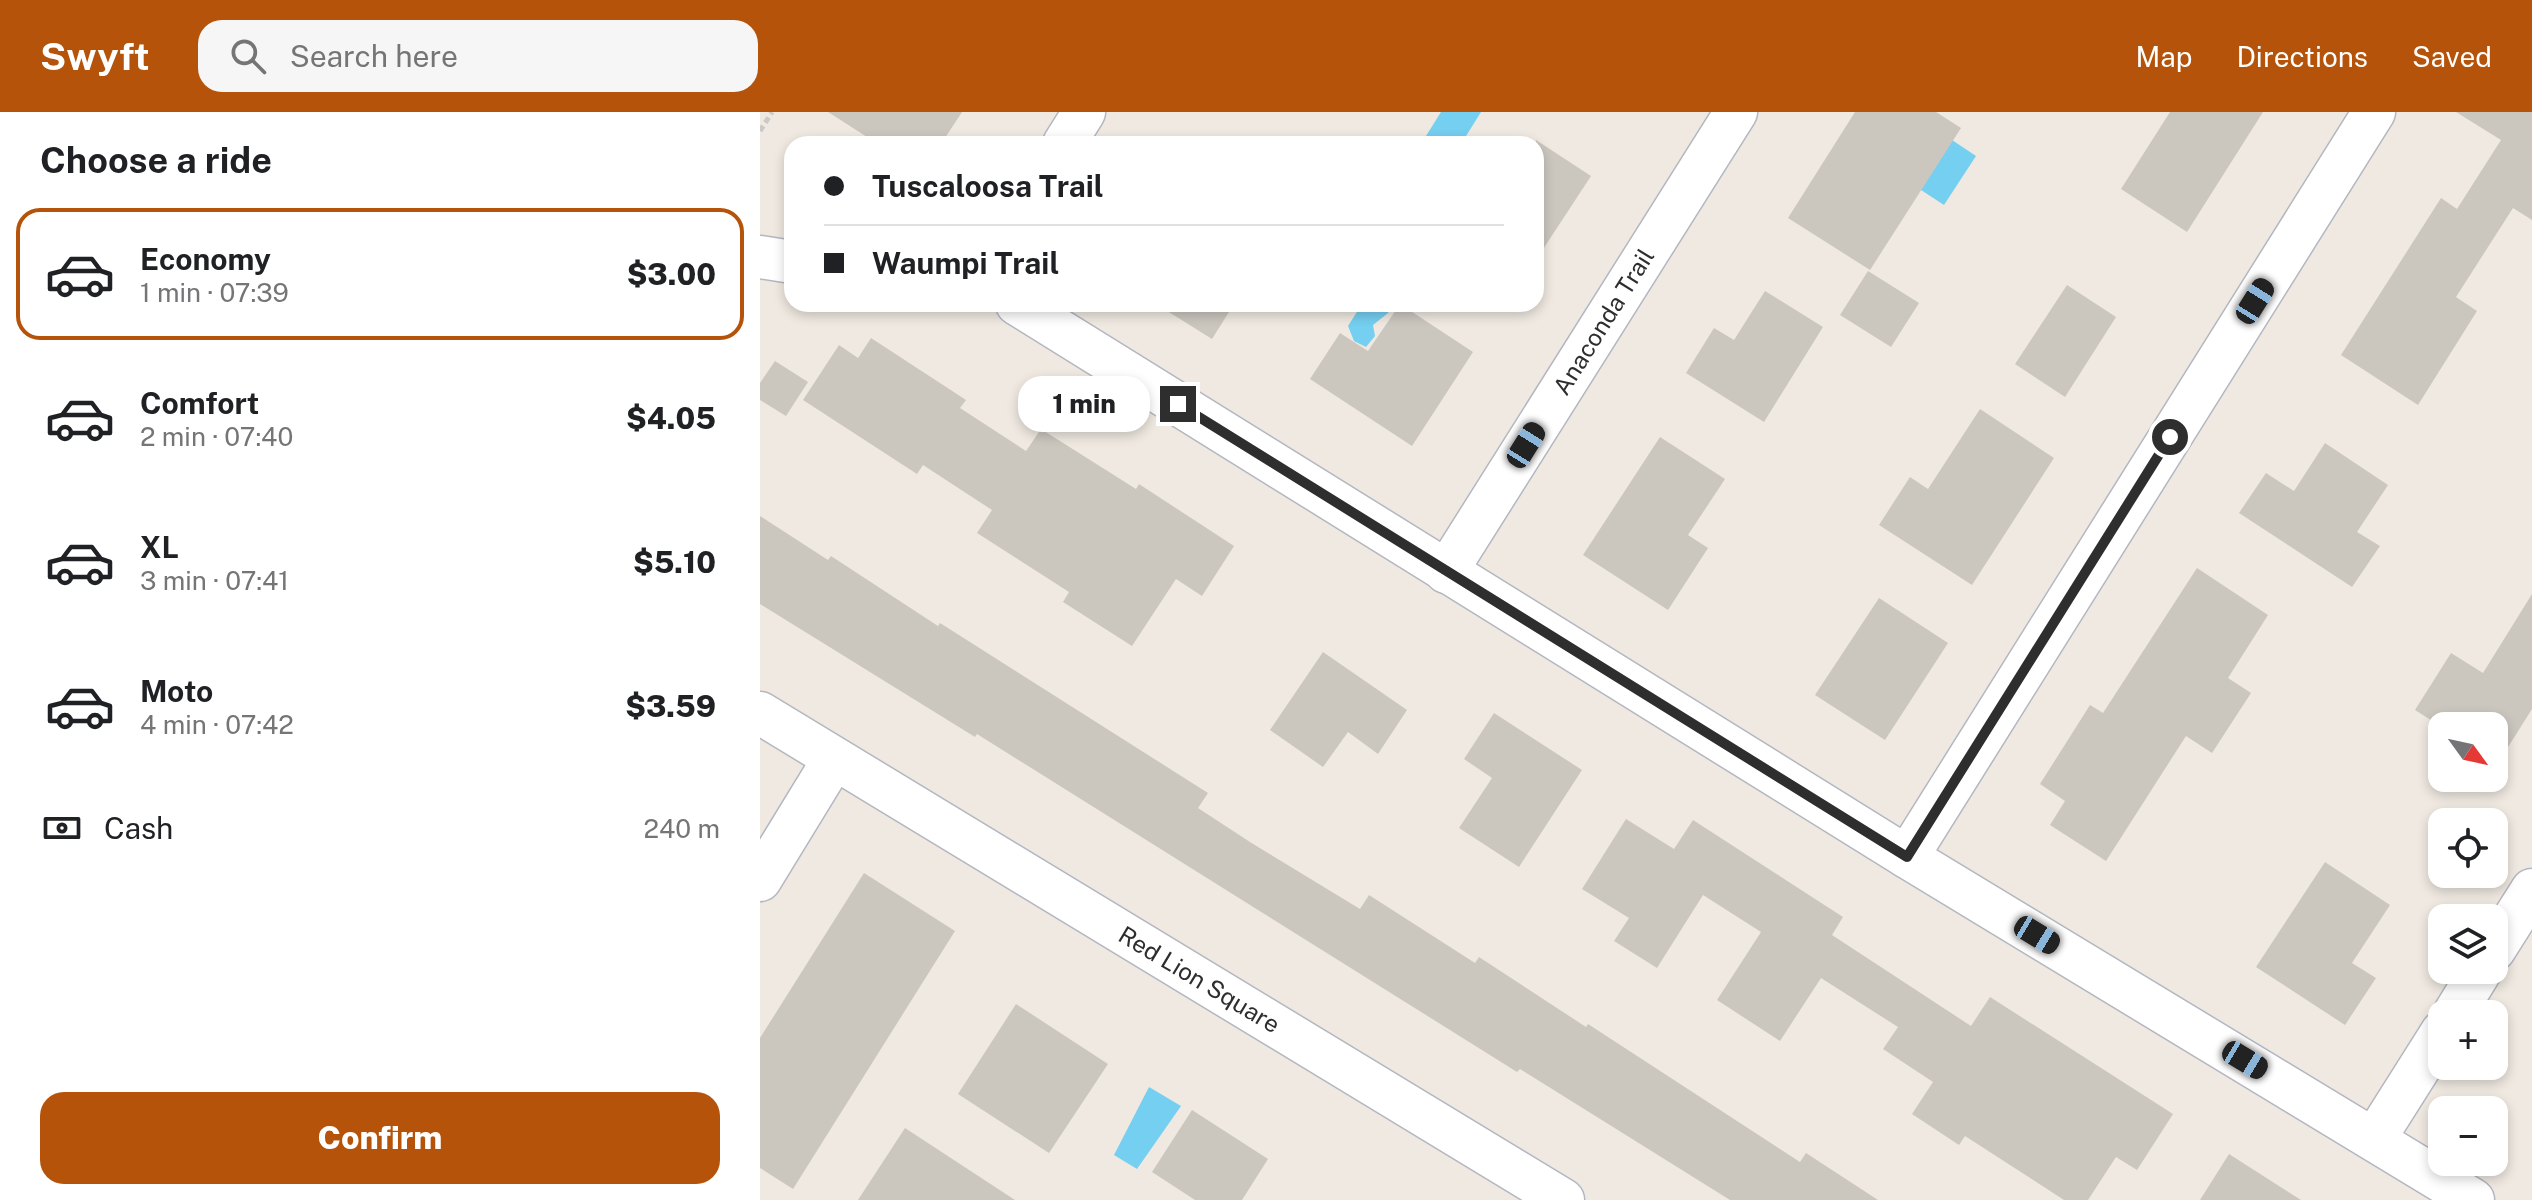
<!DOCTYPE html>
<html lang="en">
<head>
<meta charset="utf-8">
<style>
  :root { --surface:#fff; --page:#f6f6f6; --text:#202124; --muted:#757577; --line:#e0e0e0; --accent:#b45309 }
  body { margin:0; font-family:"Public Sans",sans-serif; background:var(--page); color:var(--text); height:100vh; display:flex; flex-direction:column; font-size:30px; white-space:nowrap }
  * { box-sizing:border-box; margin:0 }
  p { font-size:26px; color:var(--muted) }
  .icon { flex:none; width:44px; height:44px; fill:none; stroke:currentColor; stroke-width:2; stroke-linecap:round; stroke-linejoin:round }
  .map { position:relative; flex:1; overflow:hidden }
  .drawer { display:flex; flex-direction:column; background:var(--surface); width:760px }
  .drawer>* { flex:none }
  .banner { position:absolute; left:24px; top:24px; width:760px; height:176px; border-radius:24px; box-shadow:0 4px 12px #0003; display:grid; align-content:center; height:176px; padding:0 40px; background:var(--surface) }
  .needle { width:52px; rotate:123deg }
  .controls { position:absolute; left:1668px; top:600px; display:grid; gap:16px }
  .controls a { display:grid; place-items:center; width:80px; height:80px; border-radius:16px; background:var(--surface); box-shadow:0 4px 12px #0003; font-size:40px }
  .end { position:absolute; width:36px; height:36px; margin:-18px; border:10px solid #2e2e2e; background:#fff; box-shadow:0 0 0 4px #fff }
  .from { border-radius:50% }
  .bubble { position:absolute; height:56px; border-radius:24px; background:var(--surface); box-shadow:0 4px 12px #0003; font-size:26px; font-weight:800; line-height:56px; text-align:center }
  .car { position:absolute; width:24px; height:48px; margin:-24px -12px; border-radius:10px; box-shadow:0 0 6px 2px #0007; background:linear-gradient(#222 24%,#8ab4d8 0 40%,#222 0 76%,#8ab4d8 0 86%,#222 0) }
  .banner b { display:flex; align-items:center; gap:28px; height:76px; font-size:30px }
  .banner b+b { border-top:2px solid var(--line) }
  .banner i { width:20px; height:20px; background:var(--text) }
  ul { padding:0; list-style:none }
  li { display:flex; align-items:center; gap:24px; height:132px; margin:0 16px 12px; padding:0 24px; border:4px solid transparent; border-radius:24px }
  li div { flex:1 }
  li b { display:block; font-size:30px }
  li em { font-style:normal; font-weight:800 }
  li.on { border-color:var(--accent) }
  li>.icon { width:72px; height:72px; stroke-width:1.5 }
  h2 { padding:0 40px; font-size:36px; line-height:96px }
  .pay { display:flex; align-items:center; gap:20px; height:88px; padding:0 40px; font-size:30px }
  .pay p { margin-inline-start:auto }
  .cta { display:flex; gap:16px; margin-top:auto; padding:16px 40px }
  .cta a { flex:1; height:92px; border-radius:24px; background:var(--accent); color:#fff; font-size:32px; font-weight:800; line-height:92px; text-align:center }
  header { display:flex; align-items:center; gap:48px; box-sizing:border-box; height:112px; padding:0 40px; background:var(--accent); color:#fff }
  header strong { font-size:38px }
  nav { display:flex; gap:44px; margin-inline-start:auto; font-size:28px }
  .search { width:560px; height:72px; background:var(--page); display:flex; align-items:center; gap:20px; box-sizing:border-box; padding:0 28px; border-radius:24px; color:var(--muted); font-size:30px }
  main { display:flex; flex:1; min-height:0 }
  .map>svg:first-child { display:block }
</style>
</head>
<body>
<header>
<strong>Swyft</strong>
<div class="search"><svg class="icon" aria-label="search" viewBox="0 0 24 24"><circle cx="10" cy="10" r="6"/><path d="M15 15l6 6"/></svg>Search here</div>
<nav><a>Map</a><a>Directions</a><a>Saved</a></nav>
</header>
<main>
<section class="drawer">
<h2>Choose a ride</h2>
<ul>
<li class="on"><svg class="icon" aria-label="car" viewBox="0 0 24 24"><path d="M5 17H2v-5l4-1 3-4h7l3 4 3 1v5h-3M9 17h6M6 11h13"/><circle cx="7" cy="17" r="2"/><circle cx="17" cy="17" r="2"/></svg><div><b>Economy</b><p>1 min · 07:39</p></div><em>$3.00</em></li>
<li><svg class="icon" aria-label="car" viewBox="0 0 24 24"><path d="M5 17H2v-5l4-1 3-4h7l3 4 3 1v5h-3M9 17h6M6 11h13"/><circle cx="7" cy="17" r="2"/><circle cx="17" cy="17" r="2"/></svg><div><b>Comfort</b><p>2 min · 07:40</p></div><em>$4.05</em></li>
<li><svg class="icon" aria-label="car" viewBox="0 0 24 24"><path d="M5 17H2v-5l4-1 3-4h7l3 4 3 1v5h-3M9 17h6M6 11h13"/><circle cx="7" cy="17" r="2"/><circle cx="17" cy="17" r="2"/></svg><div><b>XL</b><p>3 min · 07:41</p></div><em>$5.10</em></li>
<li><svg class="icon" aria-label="car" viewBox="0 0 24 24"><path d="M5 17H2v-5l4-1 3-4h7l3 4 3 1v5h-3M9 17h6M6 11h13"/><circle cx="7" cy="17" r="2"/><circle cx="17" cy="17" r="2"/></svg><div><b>Moto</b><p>4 min · 07:42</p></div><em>$3.59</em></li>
</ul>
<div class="pay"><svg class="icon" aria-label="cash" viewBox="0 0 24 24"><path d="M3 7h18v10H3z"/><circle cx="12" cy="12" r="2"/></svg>Cash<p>240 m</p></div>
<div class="cta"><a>Confirm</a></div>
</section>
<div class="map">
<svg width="1772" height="1088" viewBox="0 0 1772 1088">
  <rect width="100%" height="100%" fill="#efe9e1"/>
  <g fill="#75cff0">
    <path d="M 681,0 L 721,0 L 701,32 L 661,32 Z"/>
    <path d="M 1189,26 L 1216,44 L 1184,93 L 1158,76 Z"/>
    <path d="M 602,192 L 631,192 L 628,201 L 613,213 L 615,224 L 606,235 L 594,229 L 588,214 Z"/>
    <path d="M 389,975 L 421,994 L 377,1057 L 354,1043 Z"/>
  </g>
  <g fill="#cbc7bf">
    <path d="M 68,0 L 202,0 L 181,32 L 118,32 Z"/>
    <path d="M 1095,0 L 1176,0 L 1201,16 L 1110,158 L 1028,106 Z"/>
    <path d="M 1410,0 L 1503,0 L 1427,120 L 1361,77 Z"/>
    <path d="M 1696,0 L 1772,0 L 1772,108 L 1753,96 L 1696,185 L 1717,199 L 1658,293 L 1581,243 L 1681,86 L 1697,97 L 1741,28 Z"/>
    <path d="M 776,28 L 831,64 L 776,148 Z"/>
    <path d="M 1108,159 L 1159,191 L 1131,235 L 1080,203 Z"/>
    <path d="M 1307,173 L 1356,205 L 1305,285 L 1255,252 Z"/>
    <path d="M 1005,179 L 1063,215 L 1004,310 L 926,261 L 954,216 L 974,228 Z"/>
    <path d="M 396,192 L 474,192 L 452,227 Z"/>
    <path d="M 640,192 L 713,240 L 652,334 L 550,267 L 580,221 L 608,239 Z"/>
    <path d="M 111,226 L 206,288 L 200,296 L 266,339 L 281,317 L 376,377 L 379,372 L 474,434 L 442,484 L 416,467 L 372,534 L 303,490 L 309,480 L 217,421 L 232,398 L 163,353 L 157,362 L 43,288 L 79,233 L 98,246 Z"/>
    <path d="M 15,249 L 48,270 L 26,304 L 0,288 L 0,271 Z"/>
    <path d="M 1220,297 L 1294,346 L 1212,473 L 1119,413 L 1150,365 L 1168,377 Z"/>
    <path d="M 900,325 L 965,367 L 928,423 L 948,436 L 908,498 L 823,443 Z"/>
    <path d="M 1565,331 L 1628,373 L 1597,420 L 1620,434 L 1592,475 L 1479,401 L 1506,361 L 1534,379 Z"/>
    <path d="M 0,404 L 68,448 L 71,444 L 178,514 L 180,511 L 448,681 L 438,696 L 490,730 L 600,797 L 609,783 L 715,851 L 719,845 L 826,915 L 828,912 L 1040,1050 L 1046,1041 L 1118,1088 L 970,1088 L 760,957 L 757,960 L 217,622 L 215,625 L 0,492 Z"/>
    <path d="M 1437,456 L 1508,503 L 1468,566 L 1491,581 L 1452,641 L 1426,624 L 1346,749 L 1290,713 L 1305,689 L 1280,672 L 1330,593 L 1343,601 Z"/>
    <path d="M 1772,482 L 1772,597 L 1738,651 L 1734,648 L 1734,614 L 1682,615 L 1655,598 L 1691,541 L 1723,561 Z"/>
    <path d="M 1119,486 L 1188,531 L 1125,628 L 1055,583 Z"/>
    <path d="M 563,540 L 647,598 L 618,642 L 588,620 L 563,655 L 510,618 Z"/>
    <path d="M 734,601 L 822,658 L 759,755 L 699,716 L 732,666 L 704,647 Z"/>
    <path d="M 866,707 L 914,737 L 933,708 L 1083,805 L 1072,823 L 1211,914 L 1230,885 L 1413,1002 L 1377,1058 L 1356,1045 L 1328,1088 L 1304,1088 L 1205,1024 L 1199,1033 L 1152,1002 L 1173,970 L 1123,937 L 1138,915 L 1061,866 L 1020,929 L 957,888 L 1001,820 L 943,783 L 897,856 L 854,829 L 869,806 L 822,777 Z"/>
    <path d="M 1565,750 L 1630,793 L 1592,851 L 1616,866 L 1585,913 L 1496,855 Z"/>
    <path d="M 104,761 L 195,819 L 33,1077 L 0,1056 L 0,926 Z"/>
    <path d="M 256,892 L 348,952 L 289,1041 L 198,982 Z"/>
    <path d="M 432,998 L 508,1047 L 482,1088 L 435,1088 L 392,1060 Z"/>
    <path d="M 145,1016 L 255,1088 L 98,1088 Z"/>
    <path d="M 1469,1042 L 1541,1088 L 1440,1088 Z"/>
  </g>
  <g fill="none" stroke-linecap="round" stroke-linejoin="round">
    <g stroke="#b4b7c1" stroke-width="45">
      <g id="minor">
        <path d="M 304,32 L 324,0"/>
        <path d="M 0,145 L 32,150"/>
        <path d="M 257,192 L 1147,745 L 1713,1088"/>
        <path d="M 686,460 L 976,0"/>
        <path d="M 0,601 L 803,1088"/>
        <path d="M 1147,745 L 1614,0"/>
        <path d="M 0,768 L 74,647"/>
        <path d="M 1734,838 L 1772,778"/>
        <path d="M 1694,902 L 1721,858"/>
        <path d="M 1615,1026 L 1682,920"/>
      </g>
    </g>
    <path stroke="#c9c9c9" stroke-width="5" stroke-dasharray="6 4" stroke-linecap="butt" d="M 0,19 L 12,0"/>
    <use href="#minor" stroke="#fff" stroke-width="42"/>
  </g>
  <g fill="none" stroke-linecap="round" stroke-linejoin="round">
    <path stroke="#2e2e2e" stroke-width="10" d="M 418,292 L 1147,745 L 1410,325"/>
  </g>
  <g text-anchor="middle" stroke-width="8" stroke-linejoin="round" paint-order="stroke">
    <g font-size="24" fill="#2e2e2e" stroke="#fff">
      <text transform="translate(844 210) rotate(-58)" y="8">Anaconda Trail</text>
      <text transform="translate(439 868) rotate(31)" y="8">Red Lion Square</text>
    </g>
  </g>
</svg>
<div class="controls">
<a><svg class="needle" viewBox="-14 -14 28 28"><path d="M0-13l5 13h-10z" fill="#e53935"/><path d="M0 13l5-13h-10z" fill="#757577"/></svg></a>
<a><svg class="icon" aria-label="locate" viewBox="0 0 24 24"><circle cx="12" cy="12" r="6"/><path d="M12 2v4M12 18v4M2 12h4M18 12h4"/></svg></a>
<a><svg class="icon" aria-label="layers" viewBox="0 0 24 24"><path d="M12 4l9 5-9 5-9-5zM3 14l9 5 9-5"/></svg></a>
<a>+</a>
<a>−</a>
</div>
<i class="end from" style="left:1410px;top:325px"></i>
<i class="end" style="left:418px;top:292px"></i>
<div class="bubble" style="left:258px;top:264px;width:132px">1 min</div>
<i class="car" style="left:1495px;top:189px;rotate:32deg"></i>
<i class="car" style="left:766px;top:333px;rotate:32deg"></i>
<i class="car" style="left:1277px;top:823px;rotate:121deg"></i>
<i class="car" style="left:1485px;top:948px;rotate:121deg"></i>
<div class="banner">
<b><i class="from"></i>Tuscaloosa Trail</b>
<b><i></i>Waumpi Trail</b>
</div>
</div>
</main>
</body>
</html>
